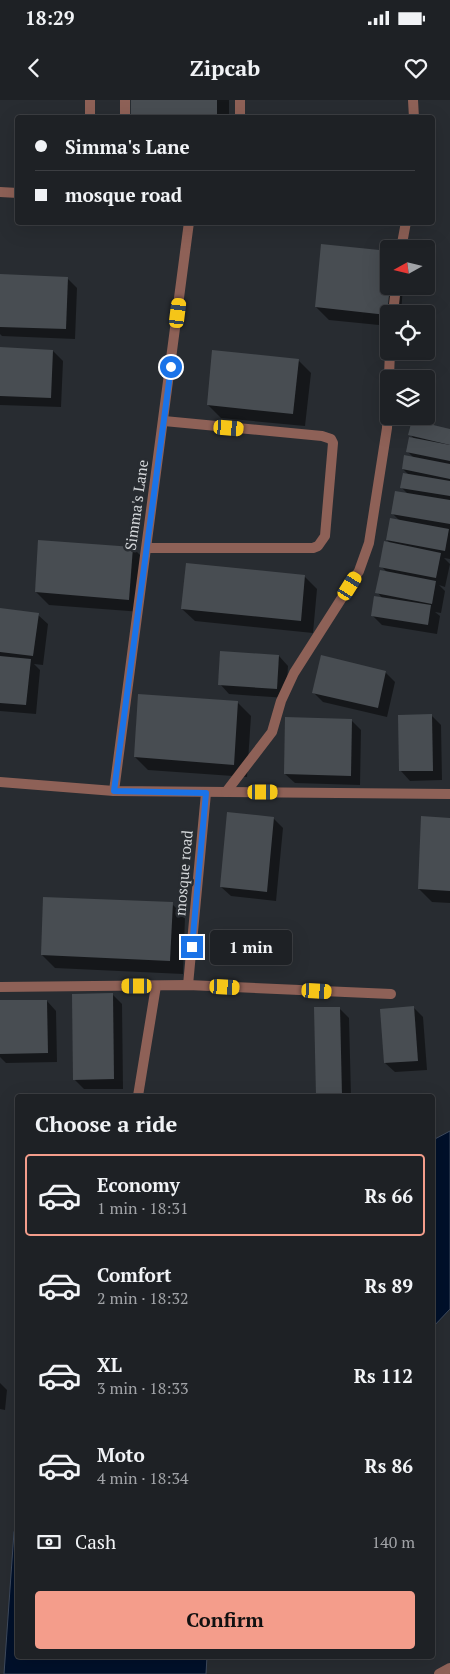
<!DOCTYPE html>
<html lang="en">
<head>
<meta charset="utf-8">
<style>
  :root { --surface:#1e2125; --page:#26292d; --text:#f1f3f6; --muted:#a1a3a7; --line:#3c3e42; --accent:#f49d8b }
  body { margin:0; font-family:"PT Serif",serif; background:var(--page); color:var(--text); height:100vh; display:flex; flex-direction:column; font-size:19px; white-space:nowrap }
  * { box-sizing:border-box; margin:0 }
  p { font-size:16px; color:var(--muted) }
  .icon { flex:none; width:28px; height:28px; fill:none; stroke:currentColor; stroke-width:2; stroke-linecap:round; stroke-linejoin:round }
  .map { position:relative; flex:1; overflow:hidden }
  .panel { position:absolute; left:15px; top:994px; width:420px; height:565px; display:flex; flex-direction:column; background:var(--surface); border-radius:5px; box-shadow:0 5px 20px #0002,0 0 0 1px var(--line) }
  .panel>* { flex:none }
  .guide { position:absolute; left:15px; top:15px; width:420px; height:110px; border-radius:5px; box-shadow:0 5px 20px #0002,0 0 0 1px var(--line); display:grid; align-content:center; height:110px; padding:0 20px; background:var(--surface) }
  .needle { width:32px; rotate:262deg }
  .buttons { position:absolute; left:380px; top:140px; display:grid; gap:10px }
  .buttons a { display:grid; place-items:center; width:55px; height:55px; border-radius:5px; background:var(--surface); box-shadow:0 5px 20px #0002,0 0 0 1px var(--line); font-size:25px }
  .end { position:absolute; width:22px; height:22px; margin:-11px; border:6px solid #1a73e8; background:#fff; box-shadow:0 0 0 2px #fff }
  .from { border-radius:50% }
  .bubble { position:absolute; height:35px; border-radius:5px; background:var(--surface); box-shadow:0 5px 20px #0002,0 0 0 1px var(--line); font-size:16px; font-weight:600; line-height:35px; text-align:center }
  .car { position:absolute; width:15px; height:30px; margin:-15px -8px; border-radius:6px; box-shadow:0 0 4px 1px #0007; background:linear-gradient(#f5c518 24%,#345 0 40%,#f5c518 0 76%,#345 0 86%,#f5c518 0) }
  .guide b { display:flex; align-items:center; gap:18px; height:48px; font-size:19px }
  .guide b+b { border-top:1px solid var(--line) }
  .guide i { width:12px; height:12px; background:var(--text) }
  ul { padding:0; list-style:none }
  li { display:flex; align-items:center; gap:15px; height:82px; margin:0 10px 8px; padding:0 10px; border:2px solid transparent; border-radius:5px }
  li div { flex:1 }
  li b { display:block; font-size:19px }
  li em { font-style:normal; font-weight:600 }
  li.active { border-color:var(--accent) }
  li>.icon { width:45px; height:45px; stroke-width:1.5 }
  h2 { padding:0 20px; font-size:22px; line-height:60px }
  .pay { display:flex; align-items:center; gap:12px; height:55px; padding:0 20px; font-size:19px }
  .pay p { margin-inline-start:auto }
  .cta { display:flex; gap:10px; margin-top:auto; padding:10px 20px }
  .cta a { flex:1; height:58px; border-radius:5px; background:var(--accent); color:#111; font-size:20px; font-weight:600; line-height:58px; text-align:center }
  .status { display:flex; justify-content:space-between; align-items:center; height:35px; padding:0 25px; background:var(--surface); direction:ltr }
  .status svg { height:14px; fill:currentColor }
  header { display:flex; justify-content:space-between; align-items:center; height:65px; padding:0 20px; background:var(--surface); font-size:22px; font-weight:600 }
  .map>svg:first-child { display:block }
</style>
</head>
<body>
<div class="status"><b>18:29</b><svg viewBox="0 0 49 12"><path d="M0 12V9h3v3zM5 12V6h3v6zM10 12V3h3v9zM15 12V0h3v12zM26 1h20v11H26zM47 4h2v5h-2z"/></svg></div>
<header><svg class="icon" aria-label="back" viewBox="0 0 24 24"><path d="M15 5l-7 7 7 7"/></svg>Zipcab<svg class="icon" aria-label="heart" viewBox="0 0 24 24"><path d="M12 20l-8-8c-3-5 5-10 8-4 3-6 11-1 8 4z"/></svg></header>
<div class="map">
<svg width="450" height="1574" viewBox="0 0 450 1574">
  <rect width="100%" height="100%" fill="#282c31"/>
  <g fill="#00102a" stroke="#3f4b5e">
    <path d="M 450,1031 L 450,1209 L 433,1227 L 433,1040 Z"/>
    <path d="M 17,1426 L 18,1556 L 207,1556 L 206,1574 L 4,1574 L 14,1432 Z"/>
  </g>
  <g fill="#0007">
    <rect x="132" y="0" width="97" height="18"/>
    <path d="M 0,176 L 67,178 L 77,188 L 75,239 L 2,236 L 0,234 Z"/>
    <path d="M 389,186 L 403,186 L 401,214 L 389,214 L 389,226 L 329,220 L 316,207 Z"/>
    <path d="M 0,249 L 53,251 L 63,261 L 61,307 L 0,305 Z"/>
    <path d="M 298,260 L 311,273 L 305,326 L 221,318 L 208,305 Z"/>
    <path d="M 450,330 L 450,459 L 444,458 L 450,464 L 445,487 L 439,485 L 445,491 L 441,513 L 435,512 L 440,516 L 437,534 L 382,525 L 372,515 L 383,499 L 377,492 L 387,472 L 381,466 L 391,444 L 387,440 L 400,421 L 393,414 L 408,394 L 402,388 L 410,376 L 403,369 L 414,358 L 407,351 L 415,340 L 410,334 Z"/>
    <path d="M 133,448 L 146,461 L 142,512 L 49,505 L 36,492 Z"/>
    <path d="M 304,476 L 317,489 L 313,533 L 195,521 L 182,509 Z"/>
    <path d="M 0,510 L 38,515 L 48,524 L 43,565 L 34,564 L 40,570 L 36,614 L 0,611 Z"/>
    <path d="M 279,556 L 288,566 L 286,598 L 229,594 L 220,584 Z"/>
    <path d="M 385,572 L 395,582 L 387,617 L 323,602 L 313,592 Z"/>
    <path d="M 238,603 L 251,616 L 247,677 L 148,670 L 135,657 Z"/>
    <path d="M 432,616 L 441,625 L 442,680 L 410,681 L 401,671 Z"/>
    <path d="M 351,620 L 361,630 L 360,685 L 295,683 L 285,674 Z"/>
    <path d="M 273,718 L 283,728 L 276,801 L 231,796 L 221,787 Z"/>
    <path d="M 450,719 L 450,803 L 432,802 L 419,789 Z"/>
    <path d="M 172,804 L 185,817 L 183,874 L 55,868 L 42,855 Z"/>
    <path d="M 113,895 L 122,904 L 123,989 L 84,989 L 74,979 Z"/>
    <path d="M 47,901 L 56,911 L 57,962 L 6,963 L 0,957 L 0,902 Z"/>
    <path d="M 413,907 L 423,917 L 427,970 L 395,972 L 385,963 Z"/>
    <path d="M 315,908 L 339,908 L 349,918 L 351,996 L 318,996 Z"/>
    <path d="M 0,1283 L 7,1290 L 5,1310 L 0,1309 Z"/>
  </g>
  <g fill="#484d52">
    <rect x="131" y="0" width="86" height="18"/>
    <path d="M 321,144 L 389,151 L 390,186 L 387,215 L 315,207 Z"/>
    <path d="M 0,174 L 68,177 L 66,229 L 0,227 Z"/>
    <path d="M 0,247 L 53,250 L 51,298 L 0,296 Z"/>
    <path d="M 212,250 L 299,259 L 293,314 L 207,305 Z"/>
    <path d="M 412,320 L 450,329 L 450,345 L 408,335 Z"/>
    <path d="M 409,337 L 450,345 L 450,361 L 406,352 Z"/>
    <path d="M 404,355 L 450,364 L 450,379 L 402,369 Z"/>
    <path d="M 403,373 L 450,381 L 450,396 L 400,388 Z"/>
    <path d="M 395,391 L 450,400 L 450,424 L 391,414 Z"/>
    <path d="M 390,418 L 449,429 L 445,451 L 386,440 Z"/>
    <path d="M 38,440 L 133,447 L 129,500 L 35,492 Z"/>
    <path d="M 384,441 L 441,453 L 436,478 L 379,467 Z"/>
    <path d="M 186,463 L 305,475 L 301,521 L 181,509 Z"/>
    <path d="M 380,470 L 436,481 L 432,504 L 375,493 Z"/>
    <path d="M 374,496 L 431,505 L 428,525 L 371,516 Z"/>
    <path d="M 0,508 L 39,513 L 33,556 L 0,552 Z"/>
    <path d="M 220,551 L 279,555 L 277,589 L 218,585 Z"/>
    <path d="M 321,555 L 386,571 L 378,608 L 312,593 Z"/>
    <path d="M 0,556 L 31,559 L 26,605 L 0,603 Z"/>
    <path d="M 138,594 L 238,601 L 234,665 L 134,657 Z"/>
    <path d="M 432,614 L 433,671 L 399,671 L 398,615 Z"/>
    <path d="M 285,617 L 352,619 L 351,676 L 284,674 Z"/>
    <path d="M 227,712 L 274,717 L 267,792 L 220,787 Z"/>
    <path d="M 421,716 L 450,718 L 450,791 L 418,789 Z"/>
    <path d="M 43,797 L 173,802 L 170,861 L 41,855 Z"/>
    <path d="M 113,893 L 114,979 L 73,980 L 72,894 Z"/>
    <path d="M 0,900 L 47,900 L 48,953 L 0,954 Z"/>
    <path d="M 414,906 L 418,961 L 384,963 L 380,909 Z"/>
    <path d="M 314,907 L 340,907 L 342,996 L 316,996 Z"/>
  </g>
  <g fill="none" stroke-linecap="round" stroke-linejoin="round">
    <g stroke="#8e6157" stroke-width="10">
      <path d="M 413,0 L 414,18"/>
      <path d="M 90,18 L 90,0"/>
      <path d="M 125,18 L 125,0"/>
      <path d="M 240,18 L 240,0"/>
      <path d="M 0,92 L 18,93"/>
      <path d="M 401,149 L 406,122"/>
      <path d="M 393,214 L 396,186"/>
      <path d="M 147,448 L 313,448 L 318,446 L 325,436 L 333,343 L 331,339 L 322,336 L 164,321"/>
      <path d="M 0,682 L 114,691 L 450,694"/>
      <path d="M 114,691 L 189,122"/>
      <path d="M 226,692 L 272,632 L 281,601 L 294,573 L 359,471 L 369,443 L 387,328 L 390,251"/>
      <path d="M 188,885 L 206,693"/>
      <path d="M 0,887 L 188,885 L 391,894"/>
      <path d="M 138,996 L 156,886"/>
      <path d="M 439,1574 L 450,1568"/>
    </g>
  </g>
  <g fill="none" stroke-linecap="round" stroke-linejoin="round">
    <path stroke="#1a73e8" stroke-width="6" d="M 171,267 L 114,691 L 206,693 L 192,847"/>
  </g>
  <g text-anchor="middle" stroke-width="5" stroke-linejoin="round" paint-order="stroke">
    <g font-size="15" fill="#d3d6d9" stroke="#282c31">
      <text transform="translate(137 405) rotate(-82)" y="5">Simma's Lane</text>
      <text transform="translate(184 773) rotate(-85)" y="5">mosque road</text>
    </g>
  </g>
</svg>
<div class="buttons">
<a><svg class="needle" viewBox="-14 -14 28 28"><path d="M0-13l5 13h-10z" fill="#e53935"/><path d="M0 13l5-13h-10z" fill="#a1a3a7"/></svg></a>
<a><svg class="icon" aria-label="locate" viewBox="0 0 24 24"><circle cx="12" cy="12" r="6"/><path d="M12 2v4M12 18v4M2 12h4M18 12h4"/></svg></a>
<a><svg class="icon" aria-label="layers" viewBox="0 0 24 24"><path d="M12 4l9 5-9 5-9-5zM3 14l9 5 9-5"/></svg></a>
</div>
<i class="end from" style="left:171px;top:267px"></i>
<i class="end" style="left:192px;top:847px"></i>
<div class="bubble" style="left:210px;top:830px;width:82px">1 min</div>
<i class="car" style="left:178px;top:213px;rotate:7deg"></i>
<i class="car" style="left:229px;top:328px;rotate:95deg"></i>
<i class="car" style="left:350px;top:486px;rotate:32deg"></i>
<i class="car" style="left:263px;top:692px;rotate:90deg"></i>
<i class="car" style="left:137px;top:886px;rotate:270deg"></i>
<i class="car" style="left:225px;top:887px;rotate:93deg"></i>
<i class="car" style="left:317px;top:891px;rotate:93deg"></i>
<div class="guide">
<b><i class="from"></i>Simma's Lane</b>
<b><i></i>mosque road</b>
</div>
<section class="panel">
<h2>Choose a ride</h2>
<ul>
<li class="active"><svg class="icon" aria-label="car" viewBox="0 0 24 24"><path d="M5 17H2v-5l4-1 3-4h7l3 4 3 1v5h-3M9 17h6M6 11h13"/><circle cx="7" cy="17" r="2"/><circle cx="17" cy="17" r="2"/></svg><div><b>Economy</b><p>1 min · 18:31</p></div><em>Rs 66</em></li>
<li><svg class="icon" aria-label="car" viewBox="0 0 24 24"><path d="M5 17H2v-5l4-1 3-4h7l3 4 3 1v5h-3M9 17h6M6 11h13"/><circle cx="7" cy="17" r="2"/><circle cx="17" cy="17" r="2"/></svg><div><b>Comfort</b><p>2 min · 18:32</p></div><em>Rs 89</em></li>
<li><svg class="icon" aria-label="car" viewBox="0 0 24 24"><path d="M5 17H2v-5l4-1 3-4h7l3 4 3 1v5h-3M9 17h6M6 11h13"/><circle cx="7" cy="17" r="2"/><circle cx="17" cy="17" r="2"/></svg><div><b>XL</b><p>3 min · 18:33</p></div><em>Rs 112</em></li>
<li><svg class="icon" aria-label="car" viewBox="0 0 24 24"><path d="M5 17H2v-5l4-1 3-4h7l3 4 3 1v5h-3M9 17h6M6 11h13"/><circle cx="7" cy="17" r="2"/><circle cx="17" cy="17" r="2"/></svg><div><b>Moto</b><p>4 min · 18:34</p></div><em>Rs 86</em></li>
</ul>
<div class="pay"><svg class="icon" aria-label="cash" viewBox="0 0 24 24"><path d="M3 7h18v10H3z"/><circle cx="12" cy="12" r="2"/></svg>Cash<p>140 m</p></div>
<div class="cta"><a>Confirm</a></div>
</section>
</div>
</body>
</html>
